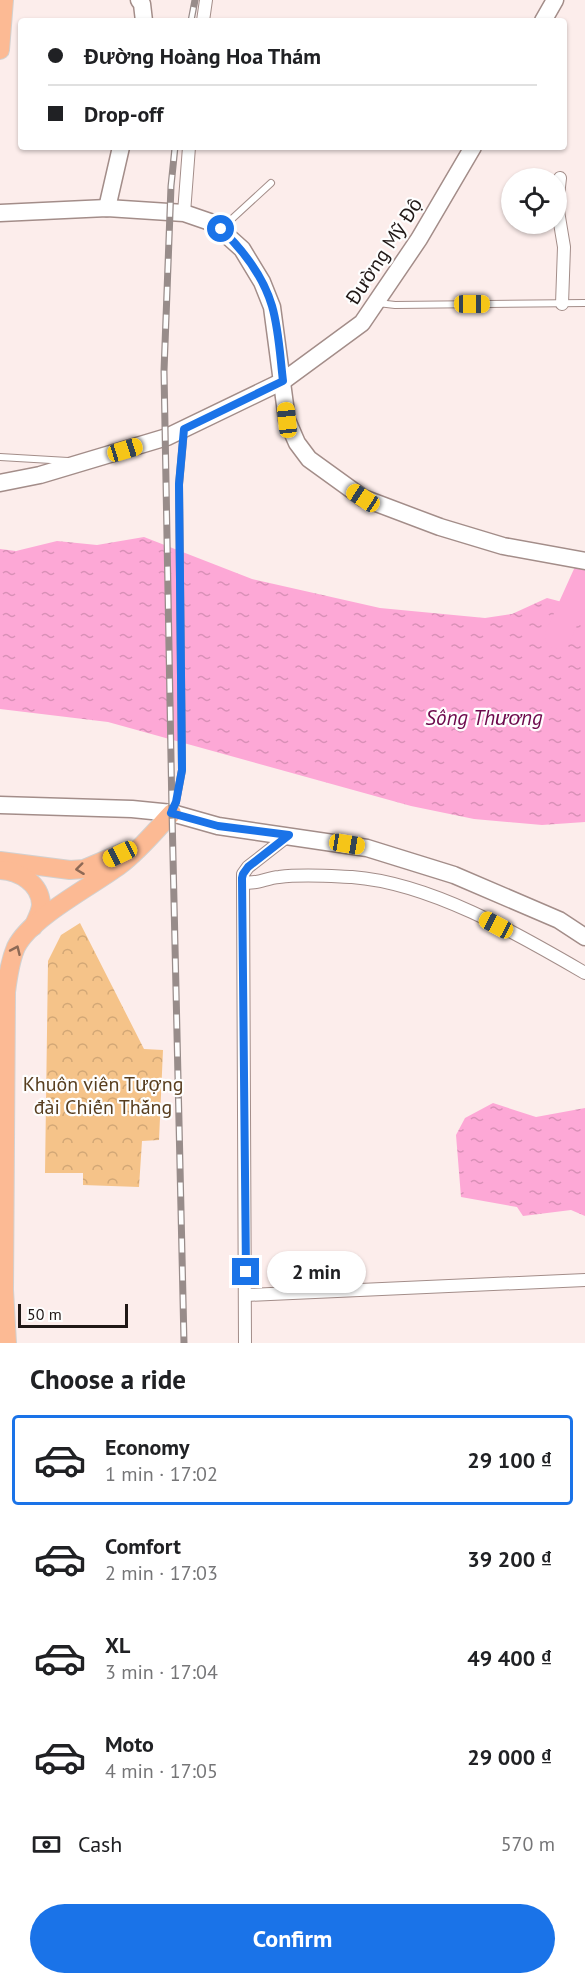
<!DOCTYPE html>
<html lang="en">
<head>
<meta charset="utf-8">
<style>
  :root { --surface:#fff; --page:#f6f6f6; --text:#202124; --muted:#757577; --line:#e0e0e0; --accent:#1a73e8 }
  body { margin:0; font-family:"PT Sans",sans-serif; background:var(--page); color:var(--text); height:100vh; display:flex; flex-direction:column; font-size:22px; white-space:nowrap }
  * { box-sizing:border-box; margin:0 }
  p { font-size:20px; color:var(--muted) }
  .icon { flex:none; width:33px; height:33px; fill:none; stroke:currentColor; stroke-width:2; stroke-linecap:round; stroke-linejoin:round }
  .map { position:relative; height:1343px; overflow:hidden }
  .details { display:flex; flex-direction:column; background:var(--surface); flex:1 }
  .details>* { flex:none }
  .hud { position:absolute; left:18px; top:18px; width:549px; height:132px; border-radius:6px; box-shadow:0 2px 4px #0004; display:grid; align-content:center; height:132px; padding:0 30px; background:var(--surface) }
  .controls { position:absolute; left:501px; top:168px; display:grid; gap:12px }
  .controls a { display:grid; place-items:center; width:66px; height:66px; border-radius:50%; background:var(--surface); box-shadow:0 2px 4px #0004; font-size:30px }
  .scale { position:absolute; left:18px; bottom:15px; width:110px; box-sizing:border-box; padding-left:6px; border:3px solid #201816; border-top:0; font-size:16px; line-height:21px; white-space:nowrap; color:#201816; -webkit-text-stroke:4px #fefefe; paint-order:stroke }
  .end { position:absolute; width:27px; height:27px; margin:-14px; border:8px solid #1a73e8; background:#fff; box-shadow:0 0 0 3px #fff }
  .from { border-radius:50% }
  .bubble { position:absolute; height:42px; border-radius:21px; background:var(--surface); box-shadow:0 2px 4px #0004; font-size:20px; font-weight:700; line-height:42px; text-align:center }
  .car { position:absolute; width:18px; height:36px; margin:-18px -9px; border-radius:8px; box-shadow:0 0 4px 2px #0007; background:linear-gradient(#f5c518 24%,#345 0 40%,#f5c518 0 76%,#345 0 86%,#f5c518 0) }
  .hud b { display:flex; align-items:center; gap:21px; height:57px; font-size:22px }
  .hud b+b { border-top:2px solid var(--line) }
  .hud i { width:15px; height:15px; background:var(--text) }
  ul { padding:0; list-style:none }
  li { display:flex; align-items:center; gap:18px; height:90px; margin:0 12px 9px; padding:0 18px; border:3px solid transparent; border-radius:6px }
  li div { flex:1 }
  li b { display:block; font-size:22px }
  li em { font-style:normal; font-weight:700 }
  li.active { border-color:var(--accent) }
  li>.icon { width:54px; height:54px; stroke-width:1.5 }
  h2 { padding:0 30px; font-size:27px; line-height:72px }
  .pay { display:flex; align-items:center; gap:15px; height:66px; padding:0 30px; font-size:22px }
  .pay p { margin-inline-start:auto }
  .primary-button { display:flex; gap:12px; margin-top:auto; padding:12px 30px }
  .primary-button a { flex:1; height:69px; border-radius:36px; background:var(--accent); color:#fff; font-size:24px; font-weight:700; line-height:69px; text-align:center }
  .map>svg:first-child { display:block }
</style>
</head>
<body>
<div class="map">
<svg width="585" height="1343" viewBox="0 0 585 1343">
  <defs>
    <pattern id="park-crowns" width="20" height="18" patternUnits="userSpaceOnUse" patternTransform="scale(1.5)"><rect width="20" height="18" fill="#f5c389"/><path d="M2 6a3 3 0 1 1 6 0M12 15a3 3 0 1 1 6 0" fill="none" stroke="#d2a776"/></pattern>
    <pattern id="water-ripples" width="26" height="14" patternUnits="userSpaceOnUse" patternTransform="scale(1.5)"><rect width="26" height="14" fill="#fda8d6"/><path d="M2 4q2-2 4 0t4 0M15 11q2-2 4 0t4 0" fill="none" stroke="#d990b7"/></pattern>
  </defs>
  <rect width="100%" height="100%" fill="#fcedeb"/>
  <path fill="url(#park-crowns)" d="M 80,923 L 144,1049 L 163,1050 L 159,1140 L 142,1141 L 139,1187 L 83,1185 L 83,1173 L 45,1173 L 48,961 L 61,935 Z"/>
  <g fill="url(#water-ripples)">
    <path d="M 144,537 L 252,579 L 380,608 L 485,618 L 512,614 L 547,598 L 585,608 L 585,822 L 542,825 L 474,819 L 411,806 L 108,722 L 0,709 L 0,549 L 16,551 L 57,541 L 97,545 Z"/>
    <path d="M 493,1103 L 536,1117 L 585,1108 L 585,1216 L 571,1210 L 523,1216 L 517,1207 L 461,1197 L 456,1135 L 465,1118 Z"/>
  </g>
  <g fill="none" stroke-linecap="round" stroke-linejoin="round">
    <path stroke="#fda8d6" stroke-width="26" d="M 558,636 L 585,576"/>
    <g stroke="#a38d89" stroke-width="8">
      <g id="lane">
        <path d="M 222,228 L 271,183"/>
        <path d="M 378,303 L 395,305 L 585,303"/>
        <path d="M 0,457 L 68,461"/>
        <path d="M 172,811 L 176,802 L 182,770 L 179,485 L 184,430"/>
      </g>
    </g>
    <g stroke="#a38d89" stroke-width="14">
      <g id="street">
        <path d="M 203,21 L 206,0"/>
        <path d="M 560,178 L 557,205 L 564,247 L 562,304"/>
        <path d="M 184,213 L 189,147"/>
        <path d="M 289,835 L 248,867 L 243,874 L 243,882 C 255,885 266,878 279,877 C 303,874 328,876 352,877 C 431,883 518,934 585,973"/>
        <path d="M 243,882 L 245,1343"/>
        <path d="M 246,1295 L 585,1280"/>
      </g>
    </g>
    <g stroke="#a38d89" stroke-width="19">
      <g id="secondary">
        <path d="M 139,0 L 142,4 L 144,21"/>
        <path d="M 543,21 L 555,0"/>
        <path d="M 107,208 L 121,147"/>
        <path d="M 0,213 L 107,208 L 184,213 L 213,223 L 242,249 L 262,282 L 272,307 L 287,420 L 297,443 L 309,459 L 363,498 L 440,527 L 503,546 L 585,561"/>
        <path d="M 0,483 L 40,475 L 167,437 L 283,381 L 362,323 L 419,239 L 473,147"/>
        <path d="M 0,805 L 132,809 L 172,813 L 218,826 L 367,848 L 454,875 L 559,920 L 585,937"/>
      </g>
    </g>
    <g stroke="#d2d1d0" stroke-width="20">
      <g id="primary">
        <path d="M 0,50 L 4,0"/>
        <path d="M 0,861 L 70,870 L 84,869 L 124,852"/>
        <path d="M 0,870 C 19,871 40,883 41,904 C 41,912 36,920 33,927"/>
        <path d="M 7,1343 L 4,1290 L 6,992 C 8,976 10,961 16,947 C 31,917 92,886 120,865 C 140,850 155,831 172,813"/>
      </g>
    </g>
    <use href="#lane" stroke="#fff" stroke-width="6"/>
    <use href="#street" stroke="#fff" stroke-width="12"/>
    <use href="#secondary" stroke="#fff" stroke-width="16"/>
    <use href="#primary" stroke="#fcba94" stroke-width="18"/>
    <g stroke="#988c8a" stroke-width="7">
      <g id="rail">
        <path d="M 191,21 L 195,0"/>
        <path d="M 175,147 L 171,186 L 164,371 L 172,813 L 184,1343"/>
      </g>
    </g>
    <use href="#rail" stroke="#fefefe" stroke-width="4.5" stroke-dasharray="14" stroke-linecap="butt"/>
  </g>
  <defs><path id="oneway-chevron" d="M-2-3.5L2.5 0L-2 3.5" fill="none" stroke-width="1.6" stroke-linecap="round" stroke-linejoin="round" transform="scale(1.5)"/></defs>
  <g stroke="#8e6955">
    <use href="#oneway-chevron" transform="translate(80 869) rotate(173)"/>
    <use href="#oneway-chevron" transform="translate(16 950) rotate(-66)"/>
  </g>
  <g fill="none" stroke-linecap="round" stroke-linejoin="round">
    <path stroke="#1a73e8" stroke-width="8" d="M 221,229 C 244,251 263,276 272,306 C 279,330 280,356 283,381 L 184,429 L 179,484 L 182,770 L 176,802 L 171,813 L 218,826 L 289,835 L 248,867 L 243,874 L 242,878 L 246,1272"/>
  </g>
  <g text-anchor="middle" stroke-width="4.5" stroke-linejoin="round" paint-order="stroke">
    <g font-size="20" fill="#201816" stroke="#fefefe">
      <text transform="translate(384 251) rotate(-57)" y="7">Đường Mỹ Độ</text>
    </g>
    <g font-size="20" fill="#583e1f" stroke="#fefefe">
      <text x="103" y="1091">Khuôn viên Tượng<tspan x="103" dy="23">đài Chiến Thắng</tspan></text>
    </g>
    <g font-size="21" font-style="italic" fill="#6d094c" stroke="#fefefe">
      <text x="484" y="725">Sông Thương</text>
    </g>
  </g>
</svg>
<div class="controls">
<a><svg class="icon" aria-label="locate" viewBox="0 0 24 24"><circle cx="12" cy="12" r="6"/><path d="M12 2v4M12 18v4M2 12h4M18 12h4"/></svg></a>
</div>
<div class="scale">50 m</div>
<i class="end from" style="left:221px;top:229px"></i>
<i class="end" style="left:246px;top:1272px"></i>
<div class="bubble" style="left:267px;top:1251px;width:99px">2 min</div>
<i class="car" style="left:472px;top:304px;rotate:90deg"></i>
<i class="car" style="left:287px;top:420px;rotate:354deg"></i>
<i class="car" style="left:125px;top:450px;rotate:73deg"></i>
<i class="car" style="left:363px;top:498px;rotate:303deg"></i>
<i class="car" style="left:347px;top:844px;rotate:99deg"></i>
<i class="car" style="left:120px;top:854px;rotate:244deg"></i>
<i class="car" style="left:496px;top:925px;rotate:298deg"></i>
<div class="hud">
<b><i class="from"></i>Đường Hoàng Hoa Thám</b>
<b><i></i>Drop-off</b>
</div>
</div>
<section class="details">
<h2>Choose a ride</h2>
<ul>
<li class="active"><svg class="icon" aria-label="car" viewBox="0 0 24 24"><path d="M5 17H2v-5l4-1 3-4h7l3 4 3 1v5h-3M9 17h6M6 11h13"/><circle cx="7" cy="17" r="2"/><circle cx="17" cy="17" r="2"/></svg><div><b>Economy</b><p>1 min · 17:02</p></div><em>29 100 ₫</em></li>
<li><svg class="icon" aria-label="car" viewBox="0 0 24 24"><path d="M5 17H2v-5l4-1 3-4h7l3 4 3 1v5h-3M9 17h6M6 11h13"/><circle cx="7" cy="17" r="2"/><circle cx="17" cy="17" r="2"/></svg><div><b>Comfort</b><p>2 min · 17:03</p></div><em>39 200 ₫</em></li>
<li><svg class="icon" aria-label="car" viewBox="0 0 24 24"><path d="M5 17H2v-5l4-1 3-4h7l3 4 3 1v5h-3M9 17h6M6 11h13"/><circle cx="7" cy="17" r="2"/><circle cx="17" cy="17" r="2"/></svg><div><b>XL</b><p>3 min · 17:04</p></div><em>49 400 ₫</em></li>
<li><svg class="icon" aria-label="car" viewBox="0 0 24 24"><path d="M5 17H2v-5l4-1 3-4h7l3 4 3 1v5h-3M9 17h6M6 11h13"/><circle cx="7" cy="17" r="2"/><circle cx="17" cy="17" r="2"/></svg><div><b>Moto</b><p>4 min · 17:05</p></div><em>29 000 ₫</em></li>
</ul>
<div class="pay"><svg class="icon" aria-label="cash" viewBox="0 0 24 24"><path d="M3 7h18v10H3z"/><circle cx="12" cy="12" r="2"/></svg>Cash<p>570 m</p></div>
<div class="primary-button"><a>Confirm</a></div>
</section>
</body>
</html>
